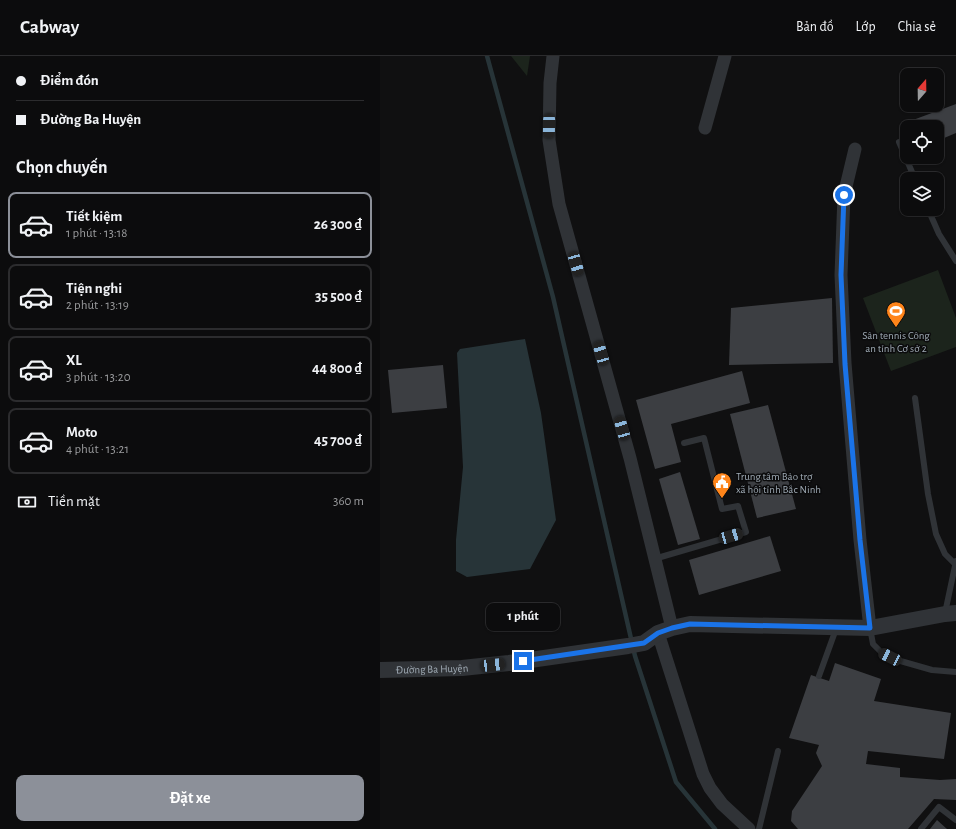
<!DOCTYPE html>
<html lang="vi">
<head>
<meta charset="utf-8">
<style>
  :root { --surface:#0c0c0d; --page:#151516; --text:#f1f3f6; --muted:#9a9b9d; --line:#2c2c2e; --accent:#8c9099 }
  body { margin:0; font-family:"Alegreya Sans",sans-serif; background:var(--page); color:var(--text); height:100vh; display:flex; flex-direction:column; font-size:15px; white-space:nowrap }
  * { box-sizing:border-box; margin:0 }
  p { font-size:13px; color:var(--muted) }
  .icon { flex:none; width:22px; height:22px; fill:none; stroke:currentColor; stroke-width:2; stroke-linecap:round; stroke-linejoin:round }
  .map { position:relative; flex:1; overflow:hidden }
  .panel { display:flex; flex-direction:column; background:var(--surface); width:380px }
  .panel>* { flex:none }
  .banner { display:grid; align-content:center; height:88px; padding:0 16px; background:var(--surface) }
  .needle { width:26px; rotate:20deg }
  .controls { position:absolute; left:520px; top:12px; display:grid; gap:8px }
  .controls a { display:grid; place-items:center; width:44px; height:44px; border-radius:8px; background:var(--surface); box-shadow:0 1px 3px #0004,0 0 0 1px var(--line); font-size:20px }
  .end { position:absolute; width:18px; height:18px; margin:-9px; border:5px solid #1a73e8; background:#fff; box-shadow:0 0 0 2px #fff }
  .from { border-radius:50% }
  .bubble { position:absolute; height:28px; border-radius:8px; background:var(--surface); box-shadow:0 1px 3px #0004,0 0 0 1px var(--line); font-size:13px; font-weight:600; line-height:28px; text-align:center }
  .car { position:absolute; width:12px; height:24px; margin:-12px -6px; border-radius:5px; box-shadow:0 0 3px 1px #0007; background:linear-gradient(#222 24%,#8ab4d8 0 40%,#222 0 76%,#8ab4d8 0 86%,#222 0) }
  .banner b { display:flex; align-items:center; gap:14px; height:38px; font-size:15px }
  .banner b+b { border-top:1px solid var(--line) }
  .banner i { width:10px; height:10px; background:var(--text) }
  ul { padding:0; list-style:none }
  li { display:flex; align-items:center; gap:12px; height:66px; margin:0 8px 6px; padding:0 8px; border:2px solid var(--line); border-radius:8px }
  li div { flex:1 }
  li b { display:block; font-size:15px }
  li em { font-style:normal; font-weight:600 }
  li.active { border-color:var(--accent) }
  li>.icon { width:36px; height:36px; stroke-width:1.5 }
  h2 { padding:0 16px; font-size:18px; line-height:48px }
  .pay { display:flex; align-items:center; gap:10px; height:44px; padding:0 16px; font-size:15px }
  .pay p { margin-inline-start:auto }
  .cta { display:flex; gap:8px; margin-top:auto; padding:8px 16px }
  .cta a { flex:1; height:46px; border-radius:8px; background:var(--accent); color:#fff; font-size:16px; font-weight:600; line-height:46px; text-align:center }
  header { display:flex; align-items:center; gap:24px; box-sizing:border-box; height:56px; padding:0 20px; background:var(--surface); border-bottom:1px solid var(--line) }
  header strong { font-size:19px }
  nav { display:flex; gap:22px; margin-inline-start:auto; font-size:14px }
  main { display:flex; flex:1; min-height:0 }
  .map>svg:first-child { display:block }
</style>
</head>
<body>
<header>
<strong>Cabway</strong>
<nav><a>Bản đồ</a><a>Lớp</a><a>Chia sẻ</a></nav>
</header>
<main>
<section class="panel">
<div class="banner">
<b><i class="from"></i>Điểm đón</b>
<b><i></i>Đường Ba Huyện</b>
</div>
<h2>Chọn chuyến</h2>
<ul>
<li class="active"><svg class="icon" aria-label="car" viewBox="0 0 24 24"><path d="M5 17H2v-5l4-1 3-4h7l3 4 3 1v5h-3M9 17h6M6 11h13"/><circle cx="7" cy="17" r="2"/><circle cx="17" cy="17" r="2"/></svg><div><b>Tiết kiệm</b><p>1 phút · 13:18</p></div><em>26 300 ₫</em></li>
<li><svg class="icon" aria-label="car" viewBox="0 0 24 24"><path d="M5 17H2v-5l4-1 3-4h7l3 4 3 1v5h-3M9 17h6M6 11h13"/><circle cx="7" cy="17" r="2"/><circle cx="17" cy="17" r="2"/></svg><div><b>Tiện nghi</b><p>2 phút · 13:19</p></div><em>35 500 ₫</em></li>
<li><svg class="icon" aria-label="car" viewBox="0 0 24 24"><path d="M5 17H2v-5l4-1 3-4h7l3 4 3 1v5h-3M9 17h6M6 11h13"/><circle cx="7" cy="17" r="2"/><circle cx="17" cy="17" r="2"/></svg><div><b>XL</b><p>3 phút · 13:20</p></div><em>44 800 ₫</em></li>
<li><svg class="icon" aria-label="car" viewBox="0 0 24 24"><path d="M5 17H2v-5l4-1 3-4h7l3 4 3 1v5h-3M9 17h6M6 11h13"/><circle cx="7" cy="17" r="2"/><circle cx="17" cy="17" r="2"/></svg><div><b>Moto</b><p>4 phút · 13:21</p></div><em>45 700 ₫</em></li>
</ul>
<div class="pay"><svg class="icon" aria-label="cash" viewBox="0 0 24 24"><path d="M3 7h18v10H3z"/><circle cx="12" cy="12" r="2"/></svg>Tiền mặt<p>360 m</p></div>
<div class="cta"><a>Đặt xe</a></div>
</section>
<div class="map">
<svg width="576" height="773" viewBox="0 0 576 773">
  <rect width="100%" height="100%" fill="#101011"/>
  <g fill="#1c241c">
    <path d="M 131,0 L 150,0 L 147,20 Z"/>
    <path d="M 558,214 L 576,262 L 576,291 L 511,315 L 483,242 Z"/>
  </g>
  <path fill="#273438" d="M 145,283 L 161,357 L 176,464 L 150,513 L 87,521 L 76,515 L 76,484 L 83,411 L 77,297 L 80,293 Z"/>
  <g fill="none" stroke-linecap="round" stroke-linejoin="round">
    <path stroke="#273438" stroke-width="4.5" d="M 107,0 L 173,241 L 255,600 L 296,726 L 335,773"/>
  </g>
  <g fill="#3c3e42">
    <path d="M 576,48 L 576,77 L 557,85 L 557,71 L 536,71 L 533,64 Z"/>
    <path d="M 452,242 L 453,307 L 349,309 L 351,252 Z"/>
    <path d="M 63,309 L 67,352 L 12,357 L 8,314 Z"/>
    <path d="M 362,315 L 370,347 L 291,368 L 301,406 L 275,413 L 256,344 Z"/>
    <path d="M 388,349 L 416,453 L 377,462 L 350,358 Z"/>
    <path d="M 300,416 L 320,483 L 298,489 L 279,423 Z"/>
    <path d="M 390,480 L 401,515 L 319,539 L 309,504 Z"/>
    <path d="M 455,607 L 501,623 L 494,645 L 571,657 L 564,703 L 488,695 L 486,708 L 520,712 L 520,721 L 560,724 L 576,723 L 576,744 L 554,743 L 528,773 L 418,773 L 411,765 L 412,755 L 442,710 L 436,697 L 439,689 L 409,682 L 431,619 L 449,625 Z"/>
    <path d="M 557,764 L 567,773 L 550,773 Z"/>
  </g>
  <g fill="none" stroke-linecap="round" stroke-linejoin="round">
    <g stroke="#303337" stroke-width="6">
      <path d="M 519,86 L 535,123"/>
      <path d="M 548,153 L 559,178 L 576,205"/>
      <path d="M 535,342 L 548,438 L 556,478 L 565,498 L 575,508"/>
      <path d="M 274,503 L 366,476 L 358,450 L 342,453 L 324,382 L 304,387"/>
      <path d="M 565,557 L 576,505"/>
      <path d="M 490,572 L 493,588 L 502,597 L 517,604 L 552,614 L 576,616"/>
      <path d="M 439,620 L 456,573"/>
      <path d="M 379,773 L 398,695"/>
      <path d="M 541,773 L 559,751 L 576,764"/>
    </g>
    <g stroke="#303337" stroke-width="13">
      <path d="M 173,0 L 170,27 L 169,84 L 179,148 L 250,402 L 292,572"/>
      <path d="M 325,72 L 345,0"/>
      <path d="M 475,93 L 464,139 L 461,219 L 465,307 L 480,484 L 490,572"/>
      <path d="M 278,577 L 323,718 L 330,732 L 342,748 L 369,773"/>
    </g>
    <path stroke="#303337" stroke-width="16" id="s1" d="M 0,614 L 82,612 L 129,607 L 248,590 L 264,587 L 278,577 L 292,572 L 310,568 L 490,572 L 565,558 L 576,557"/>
  </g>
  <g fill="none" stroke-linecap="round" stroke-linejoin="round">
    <path stroke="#1a73e8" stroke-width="5" d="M 143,605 L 264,587 L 278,577 L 292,572 L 310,568 L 490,572 L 480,484 L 465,308 L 461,219 L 464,139"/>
  </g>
  <defs>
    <g id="stadium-pin" transform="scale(1)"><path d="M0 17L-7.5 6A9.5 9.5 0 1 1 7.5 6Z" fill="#ff851a" stroke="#0b0b0c"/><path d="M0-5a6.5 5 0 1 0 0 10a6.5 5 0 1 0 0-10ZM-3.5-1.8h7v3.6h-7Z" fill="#fff"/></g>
    <g id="civic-pin" transform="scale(1)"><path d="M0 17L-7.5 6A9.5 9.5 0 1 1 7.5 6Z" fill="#ff851a" stroke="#0b0b0c"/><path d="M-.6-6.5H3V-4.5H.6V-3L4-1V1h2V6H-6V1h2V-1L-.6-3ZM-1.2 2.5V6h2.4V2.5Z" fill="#fff"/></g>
  </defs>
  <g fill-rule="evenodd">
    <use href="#stadium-pin" x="516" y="255"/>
    <use href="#civic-pin" x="342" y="426"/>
  </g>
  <g text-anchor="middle" stroke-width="3" stroke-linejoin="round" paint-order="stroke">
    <g font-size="11" fill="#9faab4" stroke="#0b0b0c">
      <text x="516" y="283">Sân tennis Công<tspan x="516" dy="13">an tỉnh Cơ sở 2</tspan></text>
      <text x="356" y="424" text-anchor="start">Trung tâm Bảo trợ<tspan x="356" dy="13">xã hội tỉnh Bắc Ninh</tspan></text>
    </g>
    <g font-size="11" fill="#9faab4" stroke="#0b0b0c">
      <text dy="4" stroke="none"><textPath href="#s1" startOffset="52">Đường Ba Huyện</textPath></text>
    </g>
  </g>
</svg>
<div class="controls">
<a><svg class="needle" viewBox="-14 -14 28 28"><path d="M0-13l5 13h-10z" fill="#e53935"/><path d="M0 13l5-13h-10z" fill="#9a9b9d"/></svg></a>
<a><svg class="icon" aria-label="locate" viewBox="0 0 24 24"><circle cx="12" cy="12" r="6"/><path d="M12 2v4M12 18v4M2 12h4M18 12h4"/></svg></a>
<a><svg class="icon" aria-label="layers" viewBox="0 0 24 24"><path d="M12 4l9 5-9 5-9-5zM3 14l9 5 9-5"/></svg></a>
</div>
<i class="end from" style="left:464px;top:139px"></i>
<i class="end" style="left:143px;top:605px"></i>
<div class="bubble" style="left:106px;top:547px;width:74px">1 phút</div>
<i class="car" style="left:169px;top:70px;rotate:181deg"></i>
<i class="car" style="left:196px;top:208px;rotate:164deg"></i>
<i class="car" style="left:221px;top:297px;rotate:344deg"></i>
<i class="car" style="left:242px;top:372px;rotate:344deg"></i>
<i class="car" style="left:351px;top:480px;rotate:74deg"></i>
<i class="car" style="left:510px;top:601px;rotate:296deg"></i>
<i class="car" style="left:113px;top:609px;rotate:84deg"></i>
</div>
</main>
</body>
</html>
